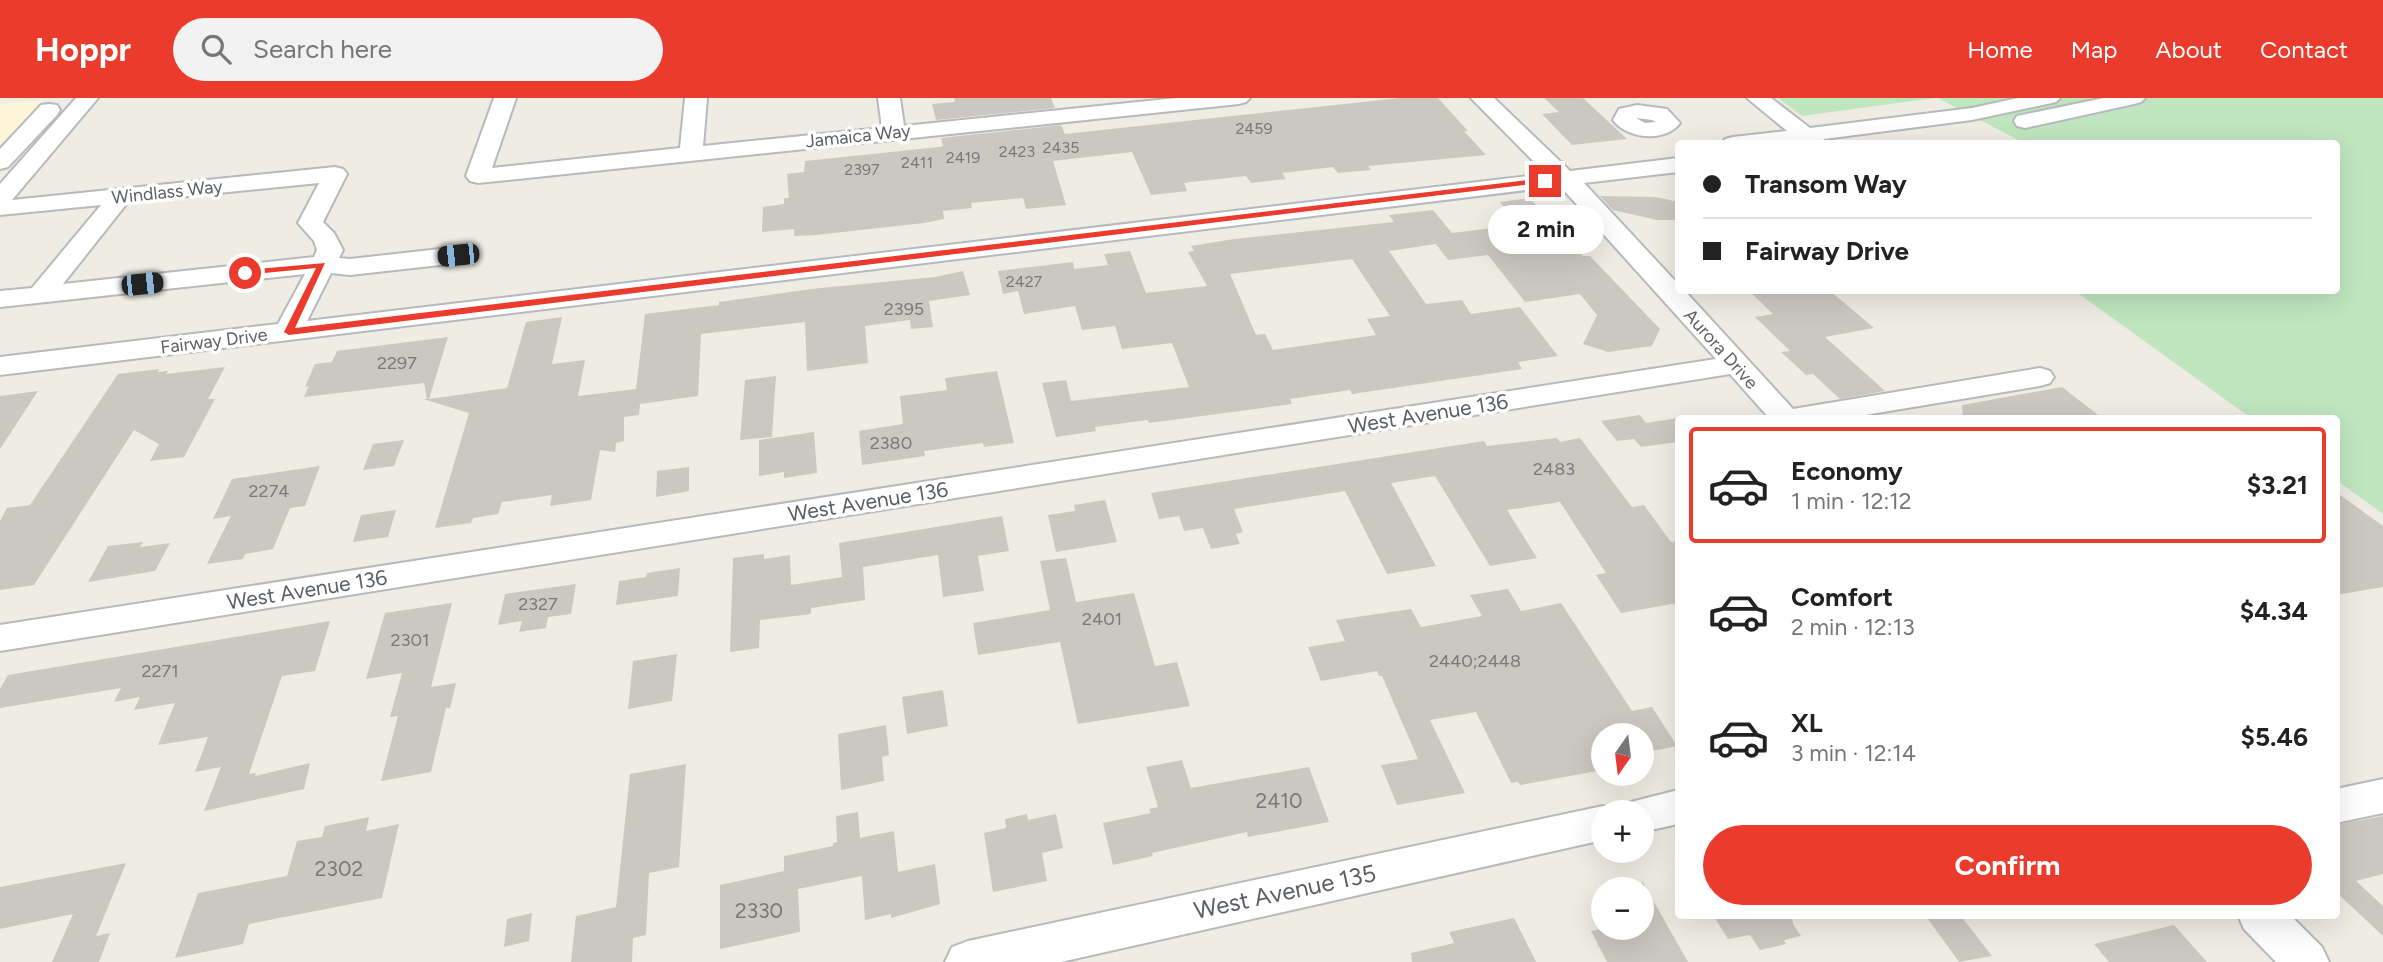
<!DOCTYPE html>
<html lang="en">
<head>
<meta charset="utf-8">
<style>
  :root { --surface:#fff; --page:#f2f2f2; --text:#222; --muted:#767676; --line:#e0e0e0; --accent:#eb3b2d }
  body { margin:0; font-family:Figtree,sans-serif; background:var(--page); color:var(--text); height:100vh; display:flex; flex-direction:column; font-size:26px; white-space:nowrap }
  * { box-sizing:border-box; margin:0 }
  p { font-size:23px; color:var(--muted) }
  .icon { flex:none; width:38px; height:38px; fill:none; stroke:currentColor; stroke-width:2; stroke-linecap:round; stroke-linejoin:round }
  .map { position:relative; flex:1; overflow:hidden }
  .sheet { position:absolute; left:1675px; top:317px; width:665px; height:504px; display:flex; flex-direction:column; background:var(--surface); border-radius:7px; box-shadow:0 7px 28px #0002 }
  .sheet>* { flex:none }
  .top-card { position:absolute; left:1675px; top:42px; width:665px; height:154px; border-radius:7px; box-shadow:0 7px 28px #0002; display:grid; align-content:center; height:154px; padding:0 28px; background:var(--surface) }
  .needle { width:46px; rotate:194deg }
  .tools { position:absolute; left:1591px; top:625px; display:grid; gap:14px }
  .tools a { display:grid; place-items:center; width:63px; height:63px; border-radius:50%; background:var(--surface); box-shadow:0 7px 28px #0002; font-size:35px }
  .end { position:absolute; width:32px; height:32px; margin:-16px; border:9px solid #eb3b2d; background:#fff; box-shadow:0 0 0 4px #fff }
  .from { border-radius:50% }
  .bubble { position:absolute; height:49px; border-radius:24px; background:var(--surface); box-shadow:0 7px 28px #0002; font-size:23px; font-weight:700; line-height:49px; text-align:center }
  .car { position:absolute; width:21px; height:42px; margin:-21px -10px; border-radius:9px; box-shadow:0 0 5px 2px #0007; background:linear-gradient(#222 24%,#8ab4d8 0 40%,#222 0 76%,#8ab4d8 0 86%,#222 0) }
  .top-card b { display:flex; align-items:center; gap:24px; height:66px; font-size:26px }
  .top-card b+b { border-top:2px solid var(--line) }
  .top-card i { width:18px; height:18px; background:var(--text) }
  ul { padding:12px 0 0; list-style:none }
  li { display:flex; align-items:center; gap:21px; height:116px; margin:0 14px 10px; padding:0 14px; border:4px solid transparent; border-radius:7px }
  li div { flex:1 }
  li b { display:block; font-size:26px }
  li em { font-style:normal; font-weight:700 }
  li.active { border-color:var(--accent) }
  li>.icon { width:63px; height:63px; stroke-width:1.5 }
  .action { display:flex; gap:14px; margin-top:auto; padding:14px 28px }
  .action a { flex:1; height:80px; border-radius:42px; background:var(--accent); color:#fff; font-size:28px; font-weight:700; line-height:80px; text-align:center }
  header { display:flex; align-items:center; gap:42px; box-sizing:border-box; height:98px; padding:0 35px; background:var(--accent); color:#fff }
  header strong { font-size:33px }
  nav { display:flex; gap:38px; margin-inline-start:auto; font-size:24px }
  .search { width:490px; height:63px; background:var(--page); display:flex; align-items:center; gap:18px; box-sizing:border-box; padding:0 24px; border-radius:38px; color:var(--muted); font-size:26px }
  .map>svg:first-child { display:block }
</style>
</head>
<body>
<header>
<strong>Hoppr</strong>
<div class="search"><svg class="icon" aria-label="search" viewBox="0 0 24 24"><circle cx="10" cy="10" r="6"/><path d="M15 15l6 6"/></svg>Search here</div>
<nav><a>Home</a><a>Map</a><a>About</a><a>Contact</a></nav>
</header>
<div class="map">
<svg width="2383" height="864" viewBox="0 0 2383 864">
  <rect width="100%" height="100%" fill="#eeece3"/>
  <path fill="#fef5d8" d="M 44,2 L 0,48 L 0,6 Z"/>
  <g fill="#bfe6bf">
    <path d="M 1778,0 L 1934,0 L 1802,18 Z"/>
    <path d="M 1938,0 L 2383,0 L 2383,416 L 2336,382 L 2336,320 L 2251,320 L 2075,193 L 2336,192 L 2336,46 L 2024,45 Z"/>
  </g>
  <g fill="#cbc8c2" fill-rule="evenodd">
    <path d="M 954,0 L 1051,0 L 1055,10 L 936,22 L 932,6 L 955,4 Z"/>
    <path d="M 1400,0 L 1438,0 L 1468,33 L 1464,33 L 1486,57 L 1368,68 L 1371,72 L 1338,75 L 1333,69 L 1282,75 L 1286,81 L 1251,85 L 1246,78 L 1191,84 L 1184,85 L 1187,93 L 1151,97 L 1132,54 L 1053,63 L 1066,107 L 1026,111 L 1023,100 L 971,105 L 972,110 L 943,113 L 944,121 L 924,125 L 816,137 L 794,138 L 794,131 L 762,134 L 763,109 L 784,106 L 784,100 L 789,100 L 787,76 L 804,74 L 805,63 L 939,49 L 943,48 L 941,40 L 1061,27 L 1065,36 Z"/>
    <path d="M 1544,0 L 1583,0 L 1627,41 L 1572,47 L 1542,16 L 1559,14 Z"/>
    <path d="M 1600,98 L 1656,99 L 1678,104 L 1678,122 L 1657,122 L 1613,112 Z"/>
    <path d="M 1530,100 L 1583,158 L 1590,158 L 1660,231 L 1652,248 L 1608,254 L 1583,246 L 1597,217 L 1580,196 L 1525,204 L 1488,157 L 1448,162 L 1436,146 L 1389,153 L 1426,206 L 1462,202 L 1471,216 L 1520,209 L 1558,258 L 1518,264 L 1522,271 L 1352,296 L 1350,292 L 1290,301 L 1292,306 L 1149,325 L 1148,322 L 1095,329 L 1096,333 L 1056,339 L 1042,285 L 1066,282 L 1071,303 L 1189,289 L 1172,245 L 1122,251 L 1115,228 L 1082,232 L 1075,208 L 1024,216 L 1018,193 L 1003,196 L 998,173 L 1073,164 L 1074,171 L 1108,167 L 1104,156 L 1130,153 L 1146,195 L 1207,188 L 1188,154 L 1194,153 L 1191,148 L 1234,141 L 1394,124 L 1389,117 L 1433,112 L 1452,135 L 1517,127 L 1500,104 ZM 1352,161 L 1390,218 L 1367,221 L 1376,237 L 1273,252 L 1265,236 L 1256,237 L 1230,176 Z"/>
    <path d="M 963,173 L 970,197 L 929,203 L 933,229 L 911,231 L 910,222 L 865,228 L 868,265 L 807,273 L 805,224 L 701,236 L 698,298 L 640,306 L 639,317 L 624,319 L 624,343 L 616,345 L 615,354 L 600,352 L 591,402 L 550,408 L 552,397 L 502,404 L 498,416 L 473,420 L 471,425 L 435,430 L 469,315 L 423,301 L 427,301 L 424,285 L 304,299 L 309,288 L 305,289 L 315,266 L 332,264 L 337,253 L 448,239 L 429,301 L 507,290 L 526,224 L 562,219 L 552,266 L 585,262 L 578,298 L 636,291 L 645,216 L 719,207 L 719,204 L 811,191 L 935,179 Z"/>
    <path d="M 1748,192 L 1829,192 L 1874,230 L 1825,239 L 1885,293 L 1840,301 L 1813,276 L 1806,277 L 1781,254 L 1790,253 L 1755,219 L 1773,216 Z"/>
    <path d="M 225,269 L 208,301 L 215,301 L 184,359 L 150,363 L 159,346 L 134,332 L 34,487 L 0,492 L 0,423 L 7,410 L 30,407 L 118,276 L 159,271 L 158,274 L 168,273 L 166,276 Z"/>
    <path d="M 997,273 L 1014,345 L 984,349 L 983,345 L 924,353 L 925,358 L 862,367 L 859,333 L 903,326 L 900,298 L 947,292 L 945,280 Z"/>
    <path d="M 776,278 L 772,339 L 740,342 L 745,282 Z"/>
    <path d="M 2062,289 L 2102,320 L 1963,320 L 1962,307 Z"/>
    <path d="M 38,293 L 0,351 L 0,298 Z"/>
    <path d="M 1640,317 L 1646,325 L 1678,320 L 1678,344 L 1641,349 L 1634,341 L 1617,343 L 1601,323 Z"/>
    <path d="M 814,334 L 817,375 L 784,380 L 784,374 L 759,378 L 759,342 Z"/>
    <path d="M 1557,340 L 1560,344 L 1580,340 L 1632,409 L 1644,407 L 1671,444 L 1678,443 L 1678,505 L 1621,515 L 1596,477 L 1606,475 L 1560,404 L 1507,412 L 1537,460 L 1490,468 L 1435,378 L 1391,385 L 1436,468 L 1387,476 L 1345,393 L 1234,411 L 1243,434 L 1236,436 L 1240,446 L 1211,451 L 1203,430 L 1184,433 L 1179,418 L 1159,421 L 1151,395 L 1484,343 L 1487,348 Z"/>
    <path d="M 404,342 L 394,368 L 363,372 L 373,346 Z"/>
    <path d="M 320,368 L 305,408 L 290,410 L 273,451 L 245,456 L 243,461 L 207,466 L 231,418 L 213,421 L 232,381 Z"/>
    <path d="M 689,369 L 689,393 L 656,399 L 657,373 Z"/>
    <path d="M 2336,394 L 2383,428 L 2383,489 L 2336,497 Z"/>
    <path d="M 1105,402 L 1117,444 L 1056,454 L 1048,417 L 1075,413 L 1074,407 Z"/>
    <path d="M 396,412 L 388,439 L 353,444 L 361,417 Z"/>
    <path d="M 1002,418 L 1009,453 L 978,458 L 984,493 L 943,499 L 938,457 L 863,469 L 865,502 L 811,510 L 811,516 L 760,522 L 759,550 L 730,554 L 733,460 L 764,456 L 764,461 L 790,457 L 791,487 L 842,479 L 839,445 Z"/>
    <path d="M 143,444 L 140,449 L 170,445 L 155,473 L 88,484 L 108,448 Z"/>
    <path d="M 1066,460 L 1076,504 L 1134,495 L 1155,568 L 1177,564 L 1190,608 L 1078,626 L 1060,544 L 978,557 L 973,525 L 1050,512 L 1040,463 Z"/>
    <path d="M 680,470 L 678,498 L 616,507 L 619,483 L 646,479 L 647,475 Z"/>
    <path d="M 576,486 L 571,516 L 548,519 L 546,530 L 519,534 L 522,523 L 498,527 L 505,496 Z"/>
    <path d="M 1508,491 L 1521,513 L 1561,505 L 1632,613 L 1652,609 L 1677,648 L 1642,655 L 1642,637 L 1603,637 L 1603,672 L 1520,687 L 1518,684 L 1511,685 L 1476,614 L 1430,622 L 1465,695 L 1397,707 L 1381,667 L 1418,661 L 1382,578 L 1379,578 L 1377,573 L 1321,583 L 1308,549 L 1345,543 L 1336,522 L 1411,511 L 1421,529 L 1482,518 L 1470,497 Z"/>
    <path d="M 452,505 L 431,589 L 456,585 L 450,610 L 446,610 L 431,674 L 381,683 L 398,618 L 390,619 L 402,575 L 366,581 L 385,515 Z"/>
    <path d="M 330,523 L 315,573 L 282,578 L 249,676 L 256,675 L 255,678 L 310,665 L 304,691 L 204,713 L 221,669 L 195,674 L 208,639 L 158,647 L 175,605 L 134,612 L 140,599 L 114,604 L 121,590 L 0,610 L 0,591 L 8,577 Z"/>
    <path d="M 677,556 L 672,603 L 628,611 L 633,563 Z"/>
    <path d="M 943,592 L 948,628 L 907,636 L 902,599 Z"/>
    <path d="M 886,627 L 889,657 L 882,659 L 884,683 L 841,692 L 838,636 Z"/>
    <path d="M 1182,662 L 1191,690 L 1309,669 L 1329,724 L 1248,739 L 1247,734 L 1152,755 L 1153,758 L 1113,767 L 1103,725 L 1151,715 L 1149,711 L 1158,709 L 1146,669 Z"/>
    <path d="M 686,666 L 679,769 L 649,775 L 646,837 L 633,840 L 632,864 L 571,864 L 576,818 L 616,809 L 630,676 Z"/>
    <path d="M 858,714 L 860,740 L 894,733 L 898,774 L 935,766 L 940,806 L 891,820 L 891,816 L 865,822 L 862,778 L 798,791 L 800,834 L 720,851 L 720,787 L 784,773 L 784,758 L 833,748 L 833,745 L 837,744 L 836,718 Z"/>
    <path d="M 1027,716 L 1028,722 L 1056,716 L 1063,750 L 1042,755 L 1047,783 L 993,794 L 984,735 L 1006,730 L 1005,721 Z"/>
    <path d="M 2383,718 L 2383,776 L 2356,783 L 2383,808 L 2383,838 L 2336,794 L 2336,727 Z"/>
    <path d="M 369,719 L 366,733 L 399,726 L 382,800 L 249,826 L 243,846 L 175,860 L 198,795 L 287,778 L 297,743 L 322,739 L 325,728 Z"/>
    <path d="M 126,765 L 96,838 L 110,835 L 99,864 L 52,864 L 73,816 L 0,831 L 0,789 Z"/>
    <path d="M 1642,783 L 1688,864 L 1607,864 L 1591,833 L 1606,830 L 1642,830 Z"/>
    <path d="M 532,815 L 529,843 L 504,849 L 507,821 Z"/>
    <path d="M 1713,817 L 1792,817 L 1793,826 L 1801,838 L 1784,842 L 1786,846 L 1760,852 L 1750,837 L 1728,841 Z"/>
    <path d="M 1925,817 L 1960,817 L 1992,858 L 1959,864 Z"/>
    <path d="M 1514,820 L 1536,864 L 1412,864 L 1411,855 L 1454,845 L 1449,834 Z"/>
    <path d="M 2174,827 L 2207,864 L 2109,864 L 2094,846 Z"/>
  </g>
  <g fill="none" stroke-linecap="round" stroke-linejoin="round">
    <g stroke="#b6b9bd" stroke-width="4">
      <g id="minor">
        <path d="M 76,0 L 98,0 L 12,102 L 335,69 L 343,71 L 347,76 L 323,124 L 334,135 L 343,152 L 339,160 L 350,161 L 458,149 L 467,152 L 471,157 L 467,162 L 458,165 L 350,177 L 331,175 L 307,223 L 1546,76 L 1471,0 L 1494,0 L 1570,73 L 1678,60 L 1678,74 L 1584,85 L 1678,186 L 1678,192 L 1684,192 L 1793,311 L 2040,270 L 2050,273 L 2054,279 L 2050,285 L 2040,288 L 1847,320 L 1769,320 L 1730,276 L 0,553 L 0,527 L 1716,261 L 1560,88 L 0,277 L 0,259 L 278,226 L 305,176 L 0,209 L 0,193 L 32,190 L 101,107 L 0,117 L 0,86 ZM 319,85 L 298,125 L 314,143 L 317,152 L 314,159 L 63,186 L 128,104 Z"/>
        <path d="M 494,0 L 516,0 L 492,70 L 680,50 L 685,0 L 707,0 L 703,48 L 882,30 L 878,0 L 900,0 L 904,28 L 1177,0 L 1250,0 L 1246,4 L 1239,6 L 478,85 L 470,83 L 466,78 Z"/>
        <path d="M 1747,0 L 1771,0 L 1810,30 L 1972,10 L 2018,0 L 2060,0 L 2056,4 L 1972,22 L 1824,41 L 1823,46 L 1722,46 L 1725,41 L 1733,39 L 1787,33 Z"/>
        <path d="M 2104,0 L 2145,0 L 2141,4 L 2134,6 L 2025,30 L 2017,28 L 2014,23 L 2017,18 Z"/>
        <path d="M 49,6 L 57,7 L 60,12 L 57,17 L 8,69 L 0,71 L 0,51 L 41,7 Z"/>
        <path d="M 1637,7 L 1667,11 L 1680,25 C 1665,45 1627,41 1613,22 L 1619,11 ZM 1636,20 L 1652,22 L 1656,24 L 1645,25 Z"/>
        <path d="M 2383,681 L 2383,715 L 2336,725 L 2336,691 Z"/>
        <path d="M 1678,692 L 1678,726 L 1642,734 L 1642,714 L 1623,714 L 1627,705 Z"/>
        <path d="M 1603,708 L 1618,714 L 1603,714 L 1603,742 L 1061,864 L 945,864 L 952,849 L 968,843 Z"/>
        <path d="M 2238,817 L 2290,817 L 2322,849 L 2329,864 L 2276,864 L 2244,831 Z"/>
      </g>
    </g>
    <use href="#minor" fill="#fff" fill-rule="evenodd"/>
  </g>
  <path fill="#eb3b2d" d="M 1545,80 L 1548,84 L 289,237 L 284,234 L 316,170 L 245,177 L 240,175 L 245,172 L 325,165 L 295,230 Z"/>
  <g text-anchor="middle" stroke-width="7" stroke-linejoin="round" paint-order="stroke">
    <g font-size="16" fill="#77797c">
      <text x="1254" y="36">2459</text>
      <text x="1061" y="55">2435</text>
      <text x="1017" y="59">2423</text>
      <text x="963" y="65">2419</text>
      <text x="917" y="70">2411</text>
      <text x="862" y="77">2397</text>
      <text x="1024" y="189">2427</text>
    </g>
    <g font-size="18" fill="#5b5f64" stroke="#fff">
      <text transform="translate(858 38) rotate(-6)" y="6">Jamaica Way</text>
      <text transform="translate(167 94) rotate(-6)" y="6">Windlass Way</text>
      <text transform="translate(214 243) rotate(-7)" y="6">Fairway Drive</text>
      <text transform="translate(1721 251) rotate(48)" y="6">Aurora Drive</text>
    </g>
    <g font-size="18" fill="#77797c">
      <text x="904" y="217">2395</text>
      <text x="397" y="271">2297</text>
      <text x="891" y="351">2380</text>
      <text x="1554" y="377">2483</text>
      <text x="269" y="399">2274</text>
      <text x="538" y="512">2327</text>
      <text x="1102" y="527">2401</text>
      <text x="410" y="548">2301</text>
      <text x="1475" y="569">2440;2448</text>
      <text x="160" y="579">2271</text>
    </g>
    <g font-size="21" fill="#5b5f64" stroke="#fff">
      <text transform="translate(1428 316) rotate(-9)" y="7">West Avenue 136</text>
      <text transform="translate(868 404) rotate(-9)" y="7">West Avenue 136</text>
      <text transform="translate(307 492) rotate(-9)" y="7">West Avenue 136</text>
    </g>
    <g font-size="21" fill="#77797c">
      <text x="1279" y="710">2410</text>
      <text x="339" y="778">2302</text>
      <text x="759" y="820">2330</text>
    </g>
    <g font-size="24" fill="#5b5f64" stroke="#fff">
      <text transform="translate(1285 794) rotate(-12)" y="8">West Avenue 135</text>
    </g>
  </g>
</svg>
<div class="tools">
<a><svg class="needle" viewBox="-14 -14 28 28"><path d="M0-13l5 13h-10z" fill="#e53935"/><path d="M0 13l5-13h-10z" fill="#767676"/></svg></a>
<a>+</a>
<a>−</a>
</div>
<i class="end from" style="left:245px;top:175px"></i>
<i class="end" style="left:1545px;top:83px"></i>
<div class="bubble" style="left:1488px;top:107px;width:116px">2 min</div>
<i class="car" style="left:458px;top:157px;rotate:264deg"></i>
<i class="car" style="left:142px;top:186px;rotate:84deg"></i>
<div class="top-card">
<b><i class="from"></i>Transom Way</b>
<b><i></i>Fairway Drive</b>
</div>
<section class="sheet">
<ul>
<li class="active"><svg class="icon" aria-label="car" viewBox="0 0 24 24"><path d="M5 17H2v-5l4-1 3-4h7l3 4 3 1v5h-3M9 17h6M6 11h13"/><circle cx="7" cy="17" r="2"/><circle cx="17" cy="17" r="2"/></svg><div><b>Economy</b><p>1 min · 12:12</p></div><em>$3.21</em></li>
<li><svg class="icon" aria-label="car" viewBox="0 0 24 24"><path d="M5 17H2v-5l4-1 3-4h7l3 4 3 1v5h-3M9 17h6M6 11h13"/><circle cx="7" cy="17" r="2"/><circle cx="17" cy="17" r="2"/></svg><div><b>Comfort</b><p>2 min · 12:13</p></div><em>$4.34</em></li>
<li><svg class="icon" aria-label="car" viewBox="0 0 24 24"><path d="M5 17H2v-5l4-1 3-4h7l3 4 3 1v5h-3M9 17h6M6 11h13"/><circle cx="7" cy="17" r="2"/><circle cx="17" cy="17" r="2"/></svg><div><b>XL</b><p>3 min · 12:14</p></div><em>$5.46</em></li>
</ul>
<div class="action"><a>Confirm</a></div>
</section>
</div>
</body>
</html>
